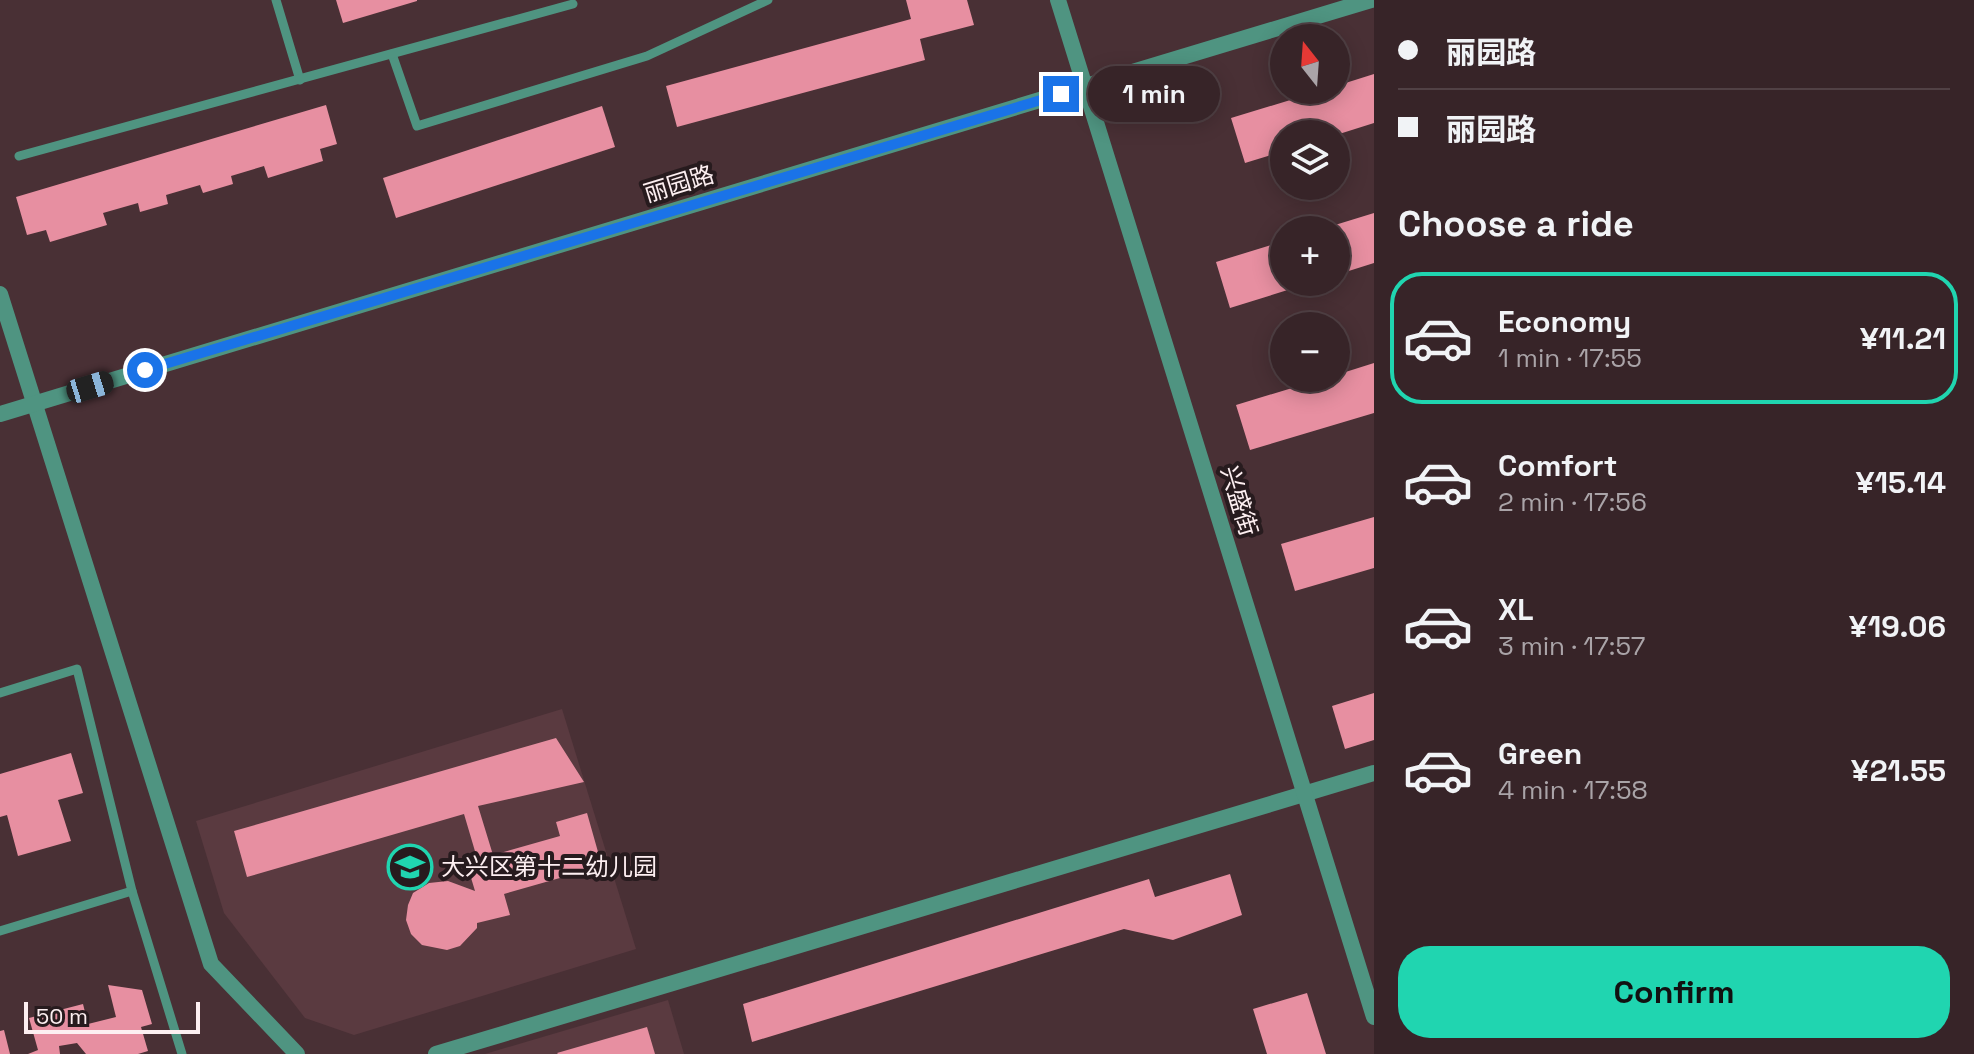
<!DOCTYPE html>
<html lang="en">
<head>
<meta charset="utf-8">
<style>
  :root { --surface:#372428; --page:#3e2c30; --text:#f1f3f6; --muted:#aaa4a8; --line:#514145; --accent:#20d5b0 }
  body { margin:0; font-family:"Space Grotesk","Noto Sans SC",sans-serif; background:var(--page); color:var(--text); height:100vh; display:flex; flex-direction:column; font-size:30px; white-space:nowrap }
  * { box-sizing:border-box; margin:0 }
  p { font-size:26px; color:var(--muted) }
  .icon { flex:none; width:44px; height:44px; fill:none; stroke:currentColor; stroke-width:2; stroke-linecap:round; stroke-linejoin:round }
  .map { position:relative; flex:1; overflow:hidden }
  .sheet { display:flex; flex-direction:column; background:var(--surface); width:600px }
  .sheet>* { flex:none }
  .hud { display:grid; align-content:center; height:176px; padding:0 24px; background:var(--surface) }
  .needle { width:52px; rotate:343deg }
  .tools { position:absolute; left:1270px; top:24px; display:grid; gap:16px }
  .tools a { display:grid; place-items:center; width:80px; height:80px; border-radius:50%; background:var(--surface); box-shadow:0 4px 20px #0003,0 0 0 2px var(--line); font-size:40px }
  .scale { position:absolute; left:24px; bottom:20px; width:176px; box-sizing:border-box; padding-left:8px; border:4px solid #fdeff1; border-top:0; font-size:22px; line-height:28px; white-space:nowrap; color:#fdeff1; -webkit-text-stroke:6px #271b1e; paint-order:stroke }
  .end { position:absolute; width:36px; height:36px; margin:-18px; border:10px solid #1a73e8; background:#fff; box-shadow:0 0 0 4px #fff }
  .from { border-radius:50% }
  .bubble { position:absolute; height:56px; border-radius:28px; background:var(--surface); box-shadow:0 4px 20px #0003,0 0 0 2px var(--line); font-size:26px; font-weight:700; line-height:56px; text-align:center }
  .car { position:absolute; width:24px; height:48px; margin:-24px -12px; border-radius:10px; box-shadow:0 0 6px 2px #0007; background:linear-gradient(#222 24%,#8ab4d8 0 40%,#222 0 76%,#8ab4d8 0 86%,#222 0) }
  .hud b { display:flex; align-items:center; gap:28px; height:76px; font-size:30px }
  .hud b+b { border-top:2px solid var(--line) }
  .hud i { width:20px; height:20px; background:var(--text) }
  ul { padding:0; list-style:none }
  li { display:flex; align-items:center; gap:24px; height:132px; margin:0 16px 12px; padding:0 8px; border:4px solid transparent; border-radius:32px }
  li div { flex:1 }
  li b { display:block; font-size:30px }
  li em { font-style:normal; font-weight:700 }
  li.selected { border-color:var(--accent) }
  li>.icon { width:72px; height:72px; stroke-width:1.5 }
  h2 { padding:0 24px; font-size:36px; line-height:96px }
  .button { display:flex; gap:16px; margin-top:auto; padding:16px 24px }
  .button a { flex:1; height:92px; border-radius:32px; background:var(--accent); color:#111; font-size:32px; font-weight:700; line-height:92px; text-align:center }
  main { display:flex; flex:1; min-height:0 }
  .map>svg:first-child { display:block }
</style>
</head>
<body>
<main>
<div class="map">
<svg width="1374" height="1054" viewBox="0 0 1374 1054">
  <rect width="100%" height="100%" fill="#493035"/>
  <g fill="#5a3a40">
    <path d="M 562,709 L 636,949 L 354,1035 L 305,1018 L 224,913 L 196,821 Z"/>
    <path d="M 668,1000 L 684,1054 L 485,1054 Z"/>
  </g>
  <g fill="#e78fa1">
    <path d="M 336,0 L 417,0 L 417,1 L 343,23 Z"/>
    <path d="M 906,0 L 967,0 L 974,25 L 920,39 L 925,60 L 677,127 L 666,86 L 911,19 Z"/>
    <path d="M 1374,74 L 1374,123 L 1336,135 L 1284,134 L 1284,151 L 1245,163 L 1231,118 L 1323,90 L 1336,90 L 1336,86 Z"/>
    <path d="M 326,105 L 337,144 L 320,149 L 323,161 L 268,178 L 264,166 L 231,176 L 233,184 L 203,193 L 200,185 L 166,195 L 168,204 L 140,212 L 138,203 L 103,213 L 107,225 L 50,242 L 46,230 L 27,235 L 16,197 Z"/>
    <path d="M 602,106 L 615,147 L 396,218 L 383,178 Z"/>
    <path d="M 1374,213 L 1374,263 L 1336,275 L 1336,230 L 1322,229 Z"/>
    <path d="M 1284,241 L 1284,282 L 1310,283 L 1230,308 L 1216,262 Z"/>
    <path d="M 1374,363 L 1374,413 L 1250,450 L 1236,405 L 1325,378 L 1336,378 L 1336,375 Z"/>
    <path d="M 1374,517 L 1374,568 L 1295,591 L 1281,544 Z"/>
    <path d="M 1374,693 L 1374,740 L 1345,749 L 1332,706 Z"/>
    <path d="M 556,738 L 584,782 L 478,806 L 493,855 L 560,836 L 556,822 L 587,813 L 602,866 L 504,894 L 510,915 L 477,923 L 477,928 L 460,946 L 447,950 L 422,945 L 411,934 L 406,920 L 408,905 L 413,893 L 429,883 L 448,881 L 475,891 L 466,861 L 477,858 L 464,814 L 247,877 L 234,831 Z"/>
    <path d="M 71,753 L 83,793 L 58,800 L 71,841 L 18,856 L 7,815 L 0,817 L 0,774 Z"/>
    <path d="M 1230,874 L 1242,915 L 1173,940 L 1124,929 L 752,1042 L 743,1004 L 1149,879 L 1155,897 Z"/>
    <path d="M 108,985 L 142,990 L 152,1024 L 141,1027 L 148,1051 L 138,1054 L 86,1054 L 77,1043 L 59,1046 L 60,1054 L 28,1054 L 38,1050 L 29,1018 L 83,1004 L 88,1024 L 116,1017 Z"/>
    <path d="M 1307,993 L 1326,1054 L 1267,1054 L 1253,1009 Z"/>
    <path d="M 647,1027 L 655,1054 L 558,1054 L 557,1053 Z"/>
    <path d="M 4,1030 L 10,1054 L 0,1054 L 0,1031 Z"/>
  </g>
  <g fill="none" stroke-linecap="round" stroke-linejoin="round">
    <g stroke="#4f9481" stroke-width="9">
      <path d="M 276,0 L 300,80"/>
      <path d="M 392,54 L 417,126 L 647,56 L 768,0"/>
      <path d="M 19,156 L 573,4"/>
      <path d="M 0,693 L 77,669 L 132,891 L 182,1054"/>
      <path d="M 0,931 L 132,891"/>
    </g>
    <g stroke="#4f9481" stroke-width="16">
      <path d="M 0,294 L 211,964 L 297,1054"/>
      <path d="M 436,1054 L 1374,773"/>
    </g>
    <g stroke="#4f9481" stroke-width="16">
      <path d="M 1058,0 L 1374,1017"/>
      <path d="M 0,414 L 1371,0"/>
    </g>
  </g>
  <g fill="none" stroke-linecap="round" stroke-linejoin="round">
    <path stroke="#1a73e8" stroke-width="10" d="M 145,370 L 1061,94"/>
  </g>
  <defs>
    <g id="school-ring" transform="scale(2.3)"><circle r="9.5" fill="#271b1e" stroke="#20d5b0" stroke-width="1.5"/><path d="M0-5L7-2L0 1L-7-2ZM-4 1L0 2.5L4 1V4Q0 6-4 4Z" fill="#20d5b0"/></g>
  </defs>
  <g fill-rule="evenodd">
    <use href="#school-ring" x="410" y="867"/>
  </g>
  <g text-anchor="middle" stroke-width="8" stroke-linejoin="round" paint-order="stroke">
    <g font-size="24" fill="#fdeff1" stroke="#271b1e">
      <text transform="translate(679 184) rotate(-17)" y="8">丽园路</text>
      <text transform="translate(1239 501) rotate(73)" y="8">兴盛街</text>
    </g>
    <g font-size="24" fill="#fdeff1" stroke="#271b1e" text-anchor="start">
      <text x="441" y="875">大兴区第十二幼儿园</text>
    </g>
  </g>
</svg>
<div class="tools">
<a><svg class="needle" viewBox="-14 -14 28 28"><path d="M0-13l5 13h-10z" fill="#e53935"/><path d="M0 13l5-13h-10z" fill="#aaa4a8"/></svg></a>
<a><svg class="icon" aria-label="layers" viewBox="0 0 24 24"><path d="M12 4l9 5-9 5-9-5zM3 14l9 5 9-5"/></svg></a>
<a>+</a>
<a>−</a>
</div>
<div class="scale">50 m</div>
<i class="end from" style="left:145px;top:370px"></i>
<i class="end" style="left:1061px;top:94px"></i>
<div class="bubble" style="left:1088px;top:66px;width:132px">1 min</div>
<i class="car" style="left:90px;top:387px;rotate:73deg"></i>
</div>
<section class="sheet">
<div class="hud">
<b><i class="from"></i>丽园路</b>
<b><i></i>丽园路</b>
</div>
<h2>Choose a ride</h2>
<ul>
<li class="selected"><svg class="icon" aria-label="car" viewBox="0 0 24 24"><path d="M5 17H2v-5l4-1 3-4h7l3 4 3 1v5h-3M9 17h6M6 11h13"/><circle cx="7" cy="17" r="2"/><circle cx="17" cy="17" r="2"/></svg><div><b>Economy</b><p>1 min · 17:55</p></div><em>¥11.21</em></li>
<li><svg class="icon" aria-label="car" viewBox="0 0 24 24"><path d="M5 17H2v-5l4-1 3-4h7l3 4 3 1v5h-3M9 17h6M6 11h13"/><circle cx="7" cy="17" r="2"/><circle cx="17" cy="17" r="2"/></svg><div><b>Comfort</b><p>2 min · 17:56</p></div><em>¥15.14</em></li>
<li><svg class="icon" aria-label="car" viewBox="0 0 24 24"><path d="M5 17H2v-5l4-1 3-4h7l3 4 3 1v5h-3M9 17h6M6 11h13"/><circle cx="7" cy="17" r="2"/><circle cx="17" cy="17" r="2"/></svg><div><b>XL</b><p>3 min · 17:57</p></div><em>¥19.06</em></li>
<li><svg class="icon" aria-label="car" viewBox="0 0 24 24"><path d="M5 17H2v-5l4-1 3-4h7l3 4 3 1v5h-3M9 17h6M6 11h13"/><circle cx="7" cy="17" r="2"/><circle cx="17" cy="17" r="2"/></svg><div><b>Green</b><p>4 min · 17:58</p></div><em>¥21.55</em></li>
</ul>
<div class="button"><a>Confirm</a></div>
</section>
</main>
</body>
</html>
